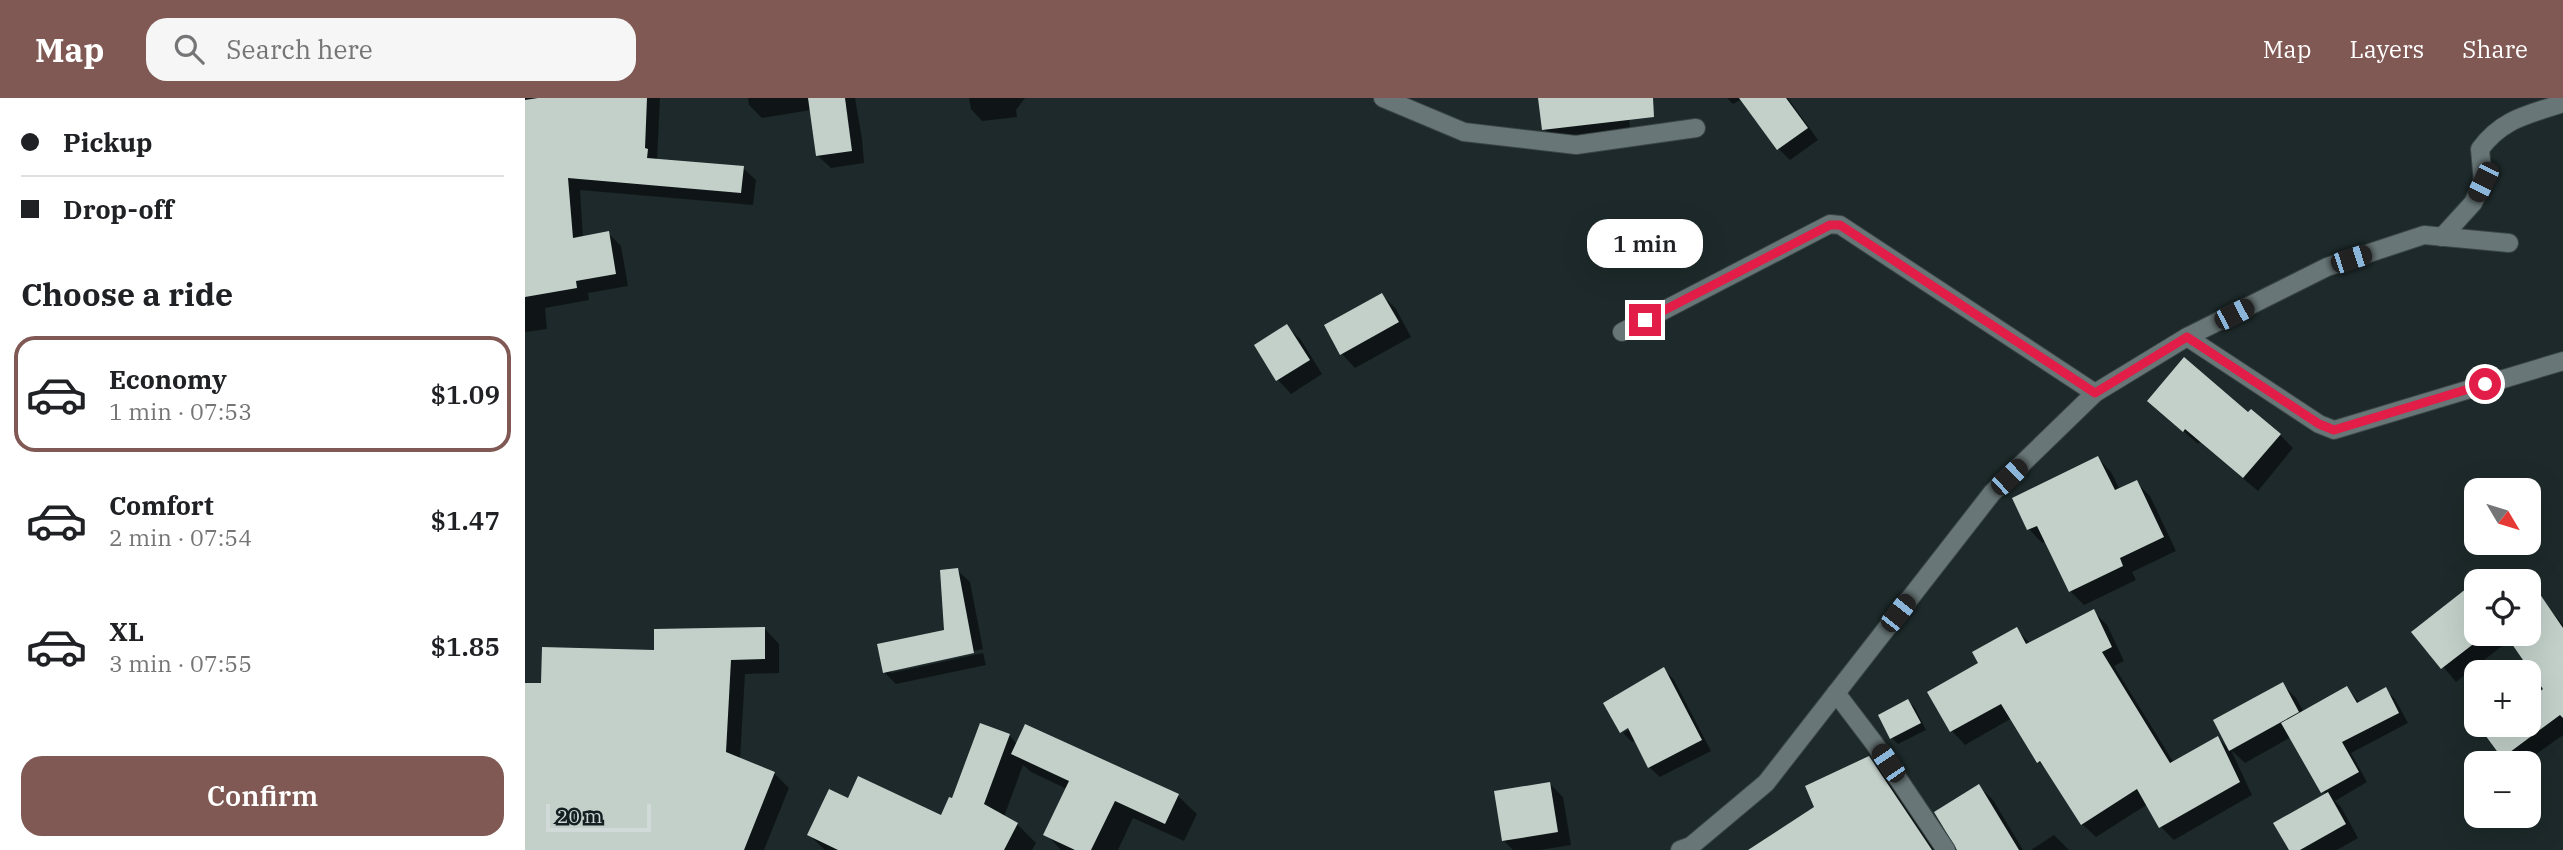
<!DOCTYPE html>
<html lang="en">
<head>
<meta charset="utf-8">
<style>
  :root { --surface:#fff; --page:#f6f6f6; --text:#202124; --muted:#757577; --line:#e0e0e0; --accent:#805954 }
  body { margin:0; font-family:"IBM Plex Serif",serif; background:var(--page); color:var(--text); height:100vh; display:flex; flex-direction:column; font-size:26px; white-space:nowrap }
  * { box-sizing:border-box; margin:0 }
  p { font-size:23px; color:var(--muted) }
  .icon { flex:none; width:38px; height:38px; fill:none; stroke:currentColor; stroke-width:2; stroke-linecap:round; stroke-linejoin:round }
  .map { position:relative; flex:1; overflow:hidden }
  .side { display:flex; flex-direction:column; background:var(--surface); width:525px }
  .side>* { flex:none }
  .banner { display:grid; align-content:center; height:154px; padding:0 21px; background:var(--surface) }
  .needle { width:46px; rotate:128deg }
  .tools { position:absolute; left:1939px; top:380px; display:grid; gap:14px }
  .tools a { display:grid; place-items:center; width:77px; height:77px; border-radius:14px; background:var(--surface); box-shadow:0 7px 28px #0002; font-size:35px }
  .scale { position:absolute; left:21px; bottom:18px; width:105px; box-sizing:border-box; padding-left:7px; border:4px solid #d1d9d9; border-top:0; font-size:19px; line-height:24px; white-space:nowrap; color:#d1d9d9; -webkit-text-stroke:5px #131f20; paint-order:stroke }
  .end { position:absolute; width:32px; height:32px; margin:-16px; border:9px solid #e11d48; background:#fff; box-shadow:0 0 0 4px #fff }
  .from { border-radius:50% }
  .bubble { position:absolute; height:49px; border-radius:21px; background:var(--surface); box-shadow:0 7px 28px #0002; font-size:23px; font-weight:600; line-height:49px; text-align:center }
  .car { position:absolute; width:21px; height:42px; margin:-21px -10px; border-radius:9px; box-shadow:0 0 5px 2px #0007; background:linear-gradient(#222 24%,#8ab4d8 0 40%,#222 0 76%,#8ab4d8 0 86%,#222 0) }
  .banner b { display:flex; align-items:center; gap:24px; height:66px; font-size:26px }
  .banner b+b { border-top:2px solid var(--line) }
  .banner i { width:18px; height:18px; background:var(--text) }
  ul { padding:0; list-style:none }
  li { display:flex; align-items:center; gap:21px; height:116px; margin:0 14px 10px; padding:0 7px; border:4px solid transparent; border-radius:21px }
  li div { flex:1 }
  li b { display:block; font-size:26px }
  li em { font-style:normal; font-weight:600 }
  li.current { border-color:var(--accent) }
  li>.icon { width:63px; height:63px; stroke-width:1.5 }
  h2 { padding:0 21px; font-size:32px; line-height:84px }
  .action { display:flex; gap:14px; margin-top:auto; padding:14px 21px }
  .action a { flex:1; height:80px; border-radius:21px; background:var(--accent); color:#fff; font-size:28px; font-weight:600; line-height:80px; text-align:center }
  header { display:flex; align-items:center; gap:42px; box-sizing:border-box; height:98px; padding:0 35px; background:var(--accent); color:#fff }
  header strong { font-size:33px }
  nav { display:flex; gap:38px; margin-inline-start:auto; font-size:24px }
  .search { width:490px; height:63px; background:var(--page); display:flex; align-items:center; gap:18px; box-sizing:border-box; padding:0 24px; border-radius:21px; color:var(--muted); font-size:26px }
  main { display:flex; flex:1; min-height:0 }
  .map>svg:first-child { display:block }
</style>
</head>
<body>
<header>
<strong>Map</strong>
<div class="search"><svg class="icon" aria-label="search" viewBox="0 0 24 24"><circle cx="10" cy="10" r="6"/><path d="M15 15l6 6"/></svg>Search here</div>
<nav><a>Map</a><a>Layers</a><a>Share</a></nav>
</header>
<main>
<section class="side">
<div class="banner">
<b><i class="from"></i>Pickup</b>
<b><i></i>Drop-off</b>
</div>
<h2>Choose a ride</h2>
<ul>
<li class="current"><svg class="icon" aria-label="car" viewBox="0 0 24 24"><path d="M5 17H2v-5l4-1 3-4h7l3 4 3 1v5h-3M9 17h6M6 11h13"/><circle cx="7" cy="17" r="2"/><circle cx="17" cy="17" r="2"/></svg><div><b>Economy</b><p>1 min · 07:53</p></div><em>$1.09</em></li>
<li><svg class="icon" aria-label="car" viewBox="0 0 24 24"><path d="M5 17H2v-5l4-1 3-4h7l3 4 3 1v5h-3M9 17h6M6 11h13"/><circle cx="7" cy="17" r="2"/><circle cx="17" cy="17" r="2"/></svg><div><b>Comfort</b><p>2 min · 07:54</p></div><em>$1.47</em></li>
<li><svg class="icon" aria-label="car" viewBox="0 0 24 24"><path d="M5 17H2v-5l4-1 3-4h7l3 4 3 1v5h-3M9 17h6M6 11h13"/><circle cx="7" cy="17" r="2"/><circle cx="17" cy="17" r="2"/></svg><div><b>XL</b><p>3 min · 07:55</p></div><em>$1.85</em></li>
</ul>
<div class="action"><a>Confirm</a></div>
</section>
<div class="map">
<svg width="2038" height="752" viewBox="0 0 2038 752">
  <rect width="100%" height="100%" fill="#1d292a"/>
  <g fill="#0007">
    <path d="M 0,0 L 135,0 L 132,63 L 218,70 L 231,82 L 228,107 L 55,92 L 58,140 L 83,135 L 96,148 L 103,188 L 63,195 L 64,202 L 20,210 L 22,231 L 0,234 Z"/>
    <path d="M 223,0 L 330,0 L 337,41 L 339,65 L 306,70 L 293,58 L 286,12 L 237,20 L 224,7 Z"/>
    <path d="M 444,0 L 500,0 L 491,12 L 492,19 L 457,23 L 446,11 Z"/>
    <path d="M 1015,0 L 1101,0 L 1106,36 L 1032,45 L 1019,31 Z"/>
    <path d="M 1202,0 L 1263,0 L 1293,42 L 1265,62 L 1254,51 L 1217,1 L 1208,6 Z"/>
    <path d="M 857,197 L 871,211 L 886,239 L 830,270 L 817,256 Z"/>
    <path d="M 762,228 L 776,242 L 797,276 L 766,296 L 753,282 L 732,247 Z"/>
    <path d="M 1624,303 L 1723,317 L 1755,337 L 1768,350 L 1733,393 L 1675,344 L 1673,346 Z"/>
    <path d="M 1573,360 L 1586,374 L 1595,392 L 1611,384 L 1625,398 L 1651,453 L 1607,474 L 1611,482 L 1559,507 L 1545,493 L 1521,443 L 1517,445 L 1504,431 L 1489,401 Z"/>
    <path d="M 432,472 L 445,484 L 458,551 L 366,571 L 366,575 L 458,555 L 461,567 L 371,586 L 359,574 L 421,533 Z"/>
    <path d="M 1943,492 L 1951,500 L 1951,536 L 2004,536 L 2004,513 L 2018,503 L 2038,527 L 2038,637 L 1999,665 L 1984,665 L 1978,659 L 2004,626 L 2004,603 L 2020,591 L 1986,541 L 1931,584 L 1889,534 Z"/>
    <path d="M 1568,513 L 1582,527 L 1599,563 L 1589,568 L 1649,665 L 1693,640 L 1705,652 L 1757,586 L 1771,600 L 1779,614 L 1822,590 L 1835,605 L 1860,591 L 1870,601 L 1883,625 L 1826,655 L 1842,684 L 1810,703 L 1816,709 L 1833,740 L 1812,752 L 1766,752 L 1801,697 L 1766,639 L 1720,665 L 1706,652 L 1727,697 L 1649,742 L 1636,729 L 1623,706 L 1571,739 L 1557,726 L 1524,675 L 1514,664 L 1487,620 L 1440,647 L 1427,633 L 1405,595 L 1455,566 L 1492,532 L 1505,545 Z"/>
    <path d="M 240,531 L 254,546 L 254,575 L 220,576 L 215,662 L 249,675 L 264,690 L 239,752 L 0,752 L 0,699 L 17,587 L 131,554 Z"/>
    <path d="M 1139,571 L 1149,582 L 1186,653 L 1135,679 L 1124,669 L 1111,642 L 1107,644 L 1098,635 L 1112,627 L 1097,632 L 1097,634 L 1080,606 Z"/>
    <path d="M 1383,603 L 1390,610 L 1401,632 L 1373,646 L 1367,640 Z"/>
    <path d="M 501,628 L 653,698 L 672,716 L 659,743 L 608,720 L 593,752 L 536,752 L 521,736 L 542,691 L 506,674 L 498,667 L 479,719 L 492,726 L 511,745 L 507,752 L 300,752 L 284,737 L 324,702 L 417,719 L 428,702 L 484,637 L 492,646 Z"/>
    <path d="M 1344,660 L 1357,674 L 1410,752 L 1228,752 L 1291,709 Z"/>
    <path d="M 1025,686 L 1038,699 L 1046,747 L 1015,752 L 988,752 L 978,742 Z"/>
    <path d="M 1454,688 L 1468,702 L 1498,752 L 1434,752 Z"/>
    <path d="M 1529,737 L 1544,752 L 1506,752 Z"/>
  </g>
  <g fill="#c3d0ca">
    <path d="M 13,0 L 122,0 L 120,50 L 123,51 L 122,60 L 219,68 L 216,95 L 43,80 L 48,140 L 84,133 L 91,176 L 51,183 L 52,190 L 0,199 L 0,2 Z"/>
    <path d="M 283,0 L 320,0 L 327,53 L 291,58 Z"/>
    <path d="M 1013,0 L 1128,0 L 1129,19 L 1017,32 Z"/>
    <path d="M 1214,0 L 1261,0 L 1283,30 L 1252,52 Z"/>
    <path d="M 857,195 L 874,224 L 815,257 L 799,227 Z"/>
    <path d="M 762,226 L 785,262 L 751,283 L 729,247 Z"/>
    <path d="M 1659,259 L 1723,314 L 1726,311 L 1756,336 L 1718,380 L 1660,331 L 1658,334 L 1622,303 Z"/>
    <path d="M 1573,358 L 1590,392 L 1612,382 L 1639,439 L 1595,460 L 1598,468 L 1544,494 L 1512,428 L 1502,432 L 1487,400 Z"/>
    <path d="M 433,470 L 449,555 L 358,575 L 352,546 L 419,532 L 415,472 Z"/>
    <path d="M 2004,480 L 2038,530 L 2038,620 L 2035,617 L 1977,660 L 1952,626 L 2004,626 L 2004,601 L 2018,591 L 1980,536 L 2004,536 Z"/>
    <path d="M 1951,483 L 1951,544 L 1916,571 L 1886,534 Z"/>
    <path d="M 1569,511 L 1587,549 L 1577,554 L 1645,665 L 1693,638 L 1715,684 L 1634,730 L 1612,691 L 1556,727 L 1515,663 L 1512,665 L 1476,606 L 1425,634 L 1402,594 L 1453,565 L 1447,554 L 1492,529 L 1501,546 Z"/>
    <path d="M 240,529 L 240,561 L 206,562 L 201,654 L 250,674 L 219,752 L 0,752 L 0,585 L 16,585 L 17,549 L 129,552 L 129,531 Z"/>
    <path d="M 1139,569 L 1177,642 L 1123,670 L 1103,630 L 1095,635 L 1078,605 Z"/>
    <path d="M 1758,584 L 1774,614 L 1704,653 L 1688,622 Z"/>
    <path d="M 1822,588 L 1832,605 L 1861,589 L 1874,615 L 1817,644 L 1834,674 L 1796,695 L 1756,625 Z"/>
    <path d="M 1383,601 L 1396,625 L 1365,641 L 1353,617 Z"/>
    <path d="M 455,625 L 485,636 L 459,706 L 493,725 L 479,752 L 313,752 L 282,737 L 304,691 L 323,700 L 333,678 L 416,717 L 424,699 L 427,700 Z"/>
    <path d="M 500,626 L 654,696 L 640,726 L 590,703 L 566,752 L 550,752 L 518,737 L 544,683 L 486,656 Z"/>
    <path d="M 1344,658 L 1407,752 L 1223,752 L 1289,709 L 1280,688 Z"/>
    <path d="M 1025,684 L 1033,734 L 977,743 L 969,693 Z"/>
    <path d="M 1454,686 L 1494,752 L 1432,752 L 1409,714 Z"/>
    <path d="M 1803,694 L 1821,726 L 1775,752 L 1764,752 L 1748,725 Z"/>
  </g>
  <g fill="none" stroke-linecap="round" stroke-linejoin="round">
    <g stroke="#3b4646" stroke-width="20">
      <path id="service" d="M 1917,139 L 1948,105 L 1958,84 L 1955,51 C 1978,20 2003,17 2038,5"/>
    </g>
    <g stroke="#3b4646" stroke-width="20">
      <g id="minor">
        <path d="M 858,0 L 939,34 L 1051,47 L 1171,30"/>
        <path d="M 1097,234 L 1305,126 L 1315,127 L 1570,295"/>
        <path d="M 1662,239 L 1794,326 L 1809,332 L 2038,263"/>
        <path d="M 1311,595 L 1349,645 L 1421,752"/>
        <path d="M 1155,752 L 1166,748 L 1241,685 L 1467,395 L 1570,295 L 1662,239 L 1802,169 L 1899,137 L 1984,145"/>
      </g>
    </g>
    <use href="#service" stroke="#687677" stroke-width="18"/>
    <use href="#minor" stroke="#687677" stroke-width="18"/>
  </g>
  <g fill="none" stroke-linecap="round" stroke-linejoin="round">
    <path stroke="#e11d48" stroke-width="9" d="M 1120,222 L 1305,127 L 1315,127 L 1570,295 L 1662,239 L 1794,326 L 1809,332 L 1960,286"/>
  </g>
</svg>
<div class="tools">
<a><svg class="needle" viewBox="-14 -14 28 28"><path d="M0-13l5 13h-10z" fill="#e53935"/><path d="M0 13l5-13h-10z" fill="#757577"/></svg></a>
<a><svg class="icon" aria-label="locate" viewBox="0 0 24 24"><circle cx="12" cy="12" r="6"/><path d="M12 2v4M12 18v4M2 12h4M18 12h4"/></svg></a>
<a>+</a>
<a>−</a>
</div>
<div class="scale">20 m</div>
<i class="end from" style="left:1960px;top:286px"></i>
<i class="end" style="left:1120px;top:222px"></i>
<div class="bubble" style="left:1062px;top:121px;width:116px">1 min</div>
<i class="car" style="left:1958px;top:84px;rotate:206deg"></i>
<i class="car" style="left:1826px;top:161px;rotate:72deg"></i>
<i class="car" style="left:1709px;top:216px;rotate:63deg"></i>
<i class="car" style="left:1484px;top:379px;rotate:46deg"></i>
<i class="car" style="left:1373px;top:515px;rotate:38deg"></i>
<i class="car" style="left:1363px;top:665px;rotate:326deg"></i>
</div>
</main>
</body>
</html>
